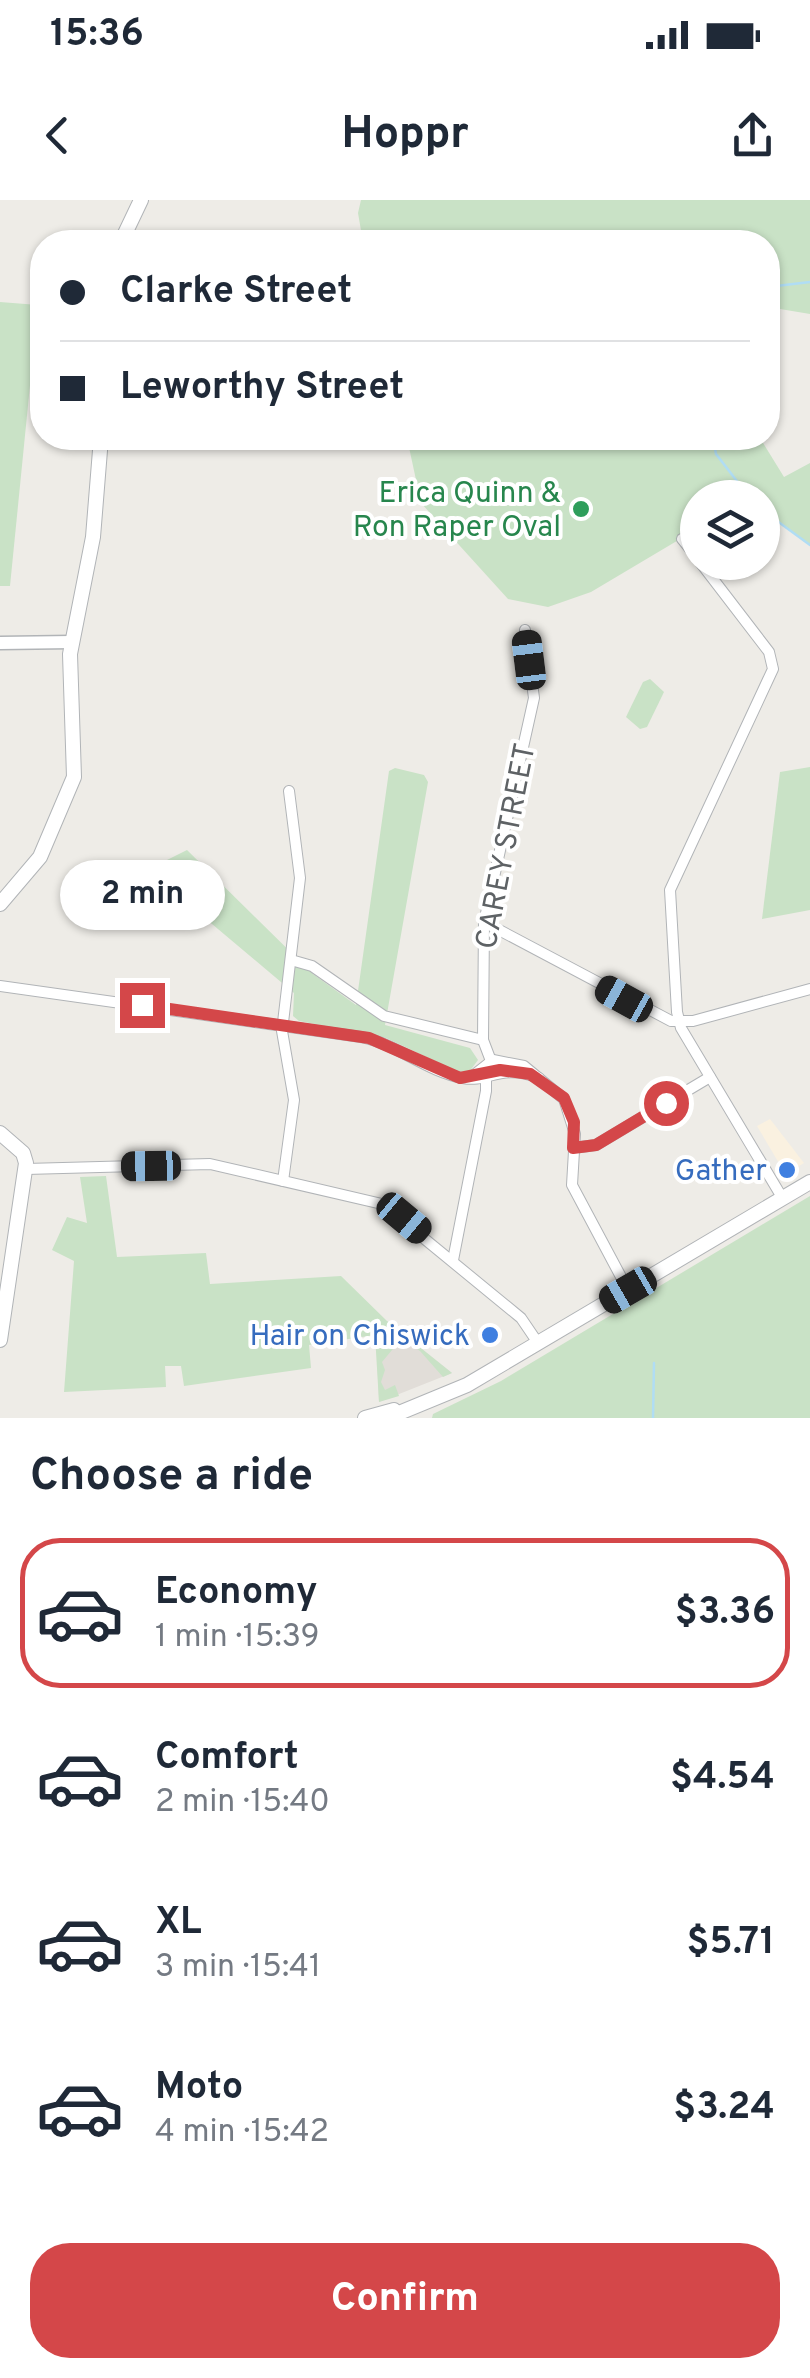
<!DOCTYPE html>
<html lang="en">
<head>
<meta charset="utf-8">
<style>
  :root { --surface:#fff; --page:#f2f2f3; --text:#1f2937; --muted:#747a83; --line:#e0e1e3; --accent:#d44749 }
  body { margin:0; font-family:Overpass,sans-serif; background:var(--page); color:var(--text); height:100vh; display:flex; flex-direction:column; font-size:38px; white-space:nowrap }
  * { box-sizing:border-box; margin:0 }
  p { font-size:32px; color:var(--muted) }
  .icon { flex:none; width:55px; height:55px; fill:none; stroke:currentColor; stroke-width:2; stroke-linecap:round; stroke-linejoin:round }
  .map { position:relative; height:1218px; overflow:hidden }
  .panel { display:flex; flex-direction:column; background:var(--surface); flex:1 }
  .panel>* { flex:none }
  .hud { position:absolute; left:30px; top:30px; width:750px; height:220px; border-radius:40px; box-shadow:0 2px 8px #0004; display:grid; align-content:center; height:220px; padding:0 30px; background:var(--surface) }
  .tools { position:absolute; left:680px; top:280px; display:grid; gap:20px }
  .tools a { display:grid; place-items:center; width:100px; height:100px; border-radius:50%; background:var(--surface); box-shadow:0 2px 8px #0004; font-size:50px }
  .end { position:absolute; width:45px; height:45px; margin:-22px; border:12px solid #d44749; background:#fff; box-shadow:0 0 0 5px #fff }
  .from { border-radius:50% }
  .bubble { position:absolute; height:70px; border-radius:35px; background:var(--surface); box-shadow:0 2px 8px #0004; font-size:32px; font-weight:700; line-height:70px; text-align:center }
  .car { position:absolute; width:30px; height:60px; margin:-30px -15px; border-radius:12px; box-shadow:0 0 8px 2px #0007; background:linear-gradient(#222 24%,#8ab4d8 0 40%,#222 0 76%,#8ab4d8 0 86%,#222 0) }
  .hud b { display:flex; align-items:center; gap:35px; height:95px; font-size:38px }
  .hud b+b { border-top:2px solid var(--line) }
  .hud i { width:25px; height:25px; background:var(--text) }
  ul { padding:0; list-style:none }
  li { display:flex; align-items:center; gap:30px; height:150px; margin:0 20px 15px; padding:0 10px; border:5px solid transparent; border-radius:40px }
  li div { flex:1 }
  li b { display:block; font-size:38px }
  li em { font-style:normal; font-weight:700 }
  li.active { border-color:var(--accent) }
  li>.icon { width:90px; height:90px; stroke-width:1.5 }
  h2 { padding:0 30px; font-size:45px; line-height:120px }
  .cta { display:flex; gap:20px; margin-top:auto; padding:20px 30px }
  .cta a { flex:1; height:115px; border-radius:40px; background:var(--accent); color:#fff; font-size:40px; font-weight:700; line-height:115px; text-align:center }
  .status { display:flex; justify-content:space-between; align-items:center; height:70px; padding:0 50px; background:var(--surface); direction:ltr }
  .status svg { height:28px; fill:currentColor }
  header { display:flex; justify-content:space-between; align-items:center; height:130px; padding:0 30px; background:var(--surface); font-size:45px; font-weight:700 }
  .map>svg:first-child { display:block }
</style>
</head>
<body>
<div class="status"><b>15:36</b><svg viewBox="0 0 49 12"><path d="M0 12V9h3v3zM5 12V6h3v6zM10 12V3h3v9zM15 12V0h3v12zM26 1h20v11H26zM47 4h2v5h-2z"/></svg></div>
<header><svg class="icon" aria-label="back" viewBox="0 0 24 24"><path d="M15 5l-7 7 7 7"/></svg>Hoppr<svg class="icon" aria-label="share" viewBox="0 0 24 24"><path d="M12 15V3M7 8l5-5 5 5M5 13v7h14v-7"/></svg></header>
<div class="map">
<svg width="810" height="1218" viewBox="0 0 810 1218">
  <rect width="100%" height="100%" fill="#eeece7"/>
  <path fill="#faf1e0" d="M 770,919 L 804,963 L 789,972 L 783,970 L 757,926 Z"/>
  <path fill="#e1ddd8" d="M 387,1121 L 452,1173 L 379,1202 L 376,1135 Z"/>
  <g fill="#c9e2c6">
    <path d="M 361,0 L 810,0 L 810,114 L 768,107 L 768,42 L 363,42 L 358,13 Z"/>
    <path d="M 0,102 L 38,105 L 10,386 L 0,386 Z"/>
    <path d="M 407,238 L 760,238 L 784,277 L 810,263 L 810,345 L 763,309 L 762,298 L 698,298 L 697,329 L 591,392 L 548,407 L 508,399 L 421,303 Z"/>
    <path d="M 650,479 L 664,492 L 647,527 L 640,529 L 626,517 L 643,482 Z"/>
    <path d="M 810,567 L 810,710 L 762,719 L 780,572 Z"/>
    <path d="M 395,568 L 424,575 L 428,582 L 385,825 L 470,848 L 478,860 L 469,872 L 456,871 L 386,838 L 299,821 L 293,816 L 294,793 L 168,687 L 159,664 L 187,650 L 313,774 L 356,805 L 389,571 Z"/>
    <path d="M 106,976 L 117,1057 L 206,1053 L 210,1084 L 341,1076 L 387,1121 L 452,1173 L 443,1177 L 420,1151 L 396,1134 L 392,1140 L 397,1144 L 382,1162 L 385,1170 L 381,1182 L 385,1190 L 395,1185 L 399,1196 L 379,1202 L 375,1135 L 309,1145 L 311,1168 L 184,1186 L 181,1166 L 165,1166 L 166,1187 L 64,1192 L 74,1061 L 52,1050 L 67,1017 L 87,1023 L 80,977 Z"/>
    <path d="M 810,996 L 810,1218 L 432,1218 L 433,1214 L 501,1181 Z"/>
  </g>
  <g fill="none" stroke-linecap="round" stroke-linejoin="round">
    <g stroke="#b0ddf4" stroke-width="2.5">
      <path d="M 768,87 L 810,82"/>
      <path d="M 713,238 L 716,254 L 750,298"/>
      <path d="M 762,310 L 810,345"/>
      <path d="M 653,1218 L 654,1163"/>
    </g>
    <g stroke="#b1b4b7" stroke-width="12">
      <g id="minor">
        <path d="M 682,339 L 698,359"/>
        <path d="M 700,362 L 769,452 L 773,469 L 670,690 L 677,812 L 681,828 L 783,999"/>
        <path d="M 484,722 L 671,821 L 693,821 L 810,789"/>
        <path d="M 291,760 L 312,766 L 384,816 L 483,840"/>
        <path d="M 0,786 L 361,837 C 398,844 427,872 463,878 C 488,883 500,863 539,878"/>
        <path d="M 491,861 L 483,840 L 484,722 L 534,498 L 525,430"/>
        <path d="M 474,875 L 493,860 L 524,866 L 564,899 L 575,934 L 572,985 L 628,1090"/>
        <path d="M 573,948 L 596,945 L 710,877"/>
        <path d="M 26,969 L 210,964 L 382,1004 L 521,1118 L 538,1143"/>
        <path d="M 283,981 L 294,900 L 282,831 L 300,678 L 289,591"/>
        <path d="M 453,1060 L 486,891 L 486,870"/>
      </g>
    </g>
    <g stroke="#b1b4b7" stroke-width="15">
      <path id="tertiary" d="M 0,443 L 72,442"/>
    </g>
    <g stroke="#b1b4b7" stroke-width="16">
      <g id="secondary">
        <path d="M 121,42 L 141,0"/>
        <path d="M 0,704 L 40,657 L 74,577 L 70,454 L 93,337 L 101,238"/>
        <path d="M 0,933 L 23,953 L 26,963 L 0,1140"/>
        <path d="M 365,1218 L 394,1210"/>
        <path d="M 387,1218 L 467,1185 L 810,982"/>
      </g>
    </g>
    <use href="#minor" stroke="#fff" stroke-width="10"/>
    <use href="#tertiary" stroke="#fff" stroke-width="12"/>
    <use href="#secondary" stroke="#fff" stroke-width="14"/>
  </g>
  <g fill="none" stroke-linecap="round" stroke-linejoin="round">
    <path stroke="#d44749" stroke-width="12" d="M 142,805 L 369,838 L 460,878 L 500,870 L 530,874 L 564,898 L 574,922 L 573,948 L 596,945 L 666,903"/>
  </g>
  <circle fill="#2e9e5b" stroke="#fff" stroke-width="4" cx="581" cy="309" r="10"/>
  <g fill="#3f7fe0" stroke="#fff" stroke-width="4">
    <circle cx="787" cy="970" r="10"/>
    <circle cx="490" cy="1135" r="10"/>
  </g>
  <g text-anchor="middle" stroke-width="8" stroke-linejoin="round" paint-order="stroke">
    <g font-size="30" fill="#27864d" stroke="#fff" text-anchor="end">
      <text x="561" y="302">Erica Quinn &amp;<tspan x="561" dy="34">Ron Raper Oval</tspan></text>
    </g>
    <g font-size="30" fill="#5e6265" stroke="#fff">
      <text transform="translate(505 646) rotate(-79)" y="10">CAREY STREET</text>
    </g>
    <g font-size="30" fill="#366cbe" stroke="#fff" text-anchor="end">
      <text x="767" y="980">Gather</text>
      <text x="470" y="1145">Hair on Chiswick</text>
    </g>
  </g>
</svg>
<div class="tools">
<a><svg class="icon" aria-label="layers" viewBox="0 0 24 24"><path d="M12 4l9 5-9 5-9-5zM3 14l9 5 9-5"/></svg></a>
</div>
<i class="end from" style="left:666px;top:903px"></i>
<i class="end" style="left:142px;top:805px"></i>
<div class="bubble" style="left:60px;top:660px;width:165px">2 min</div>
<i class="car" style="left:529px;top:460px;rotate:353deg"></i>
<i class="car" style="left:624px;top:799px;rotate:299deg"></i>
<i class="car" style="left:151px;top:966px;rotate:269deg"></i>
<i class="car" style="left:404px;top:1018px;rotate:130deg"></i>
<i class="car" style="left:628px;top:1090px;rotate:240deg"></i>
<div class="hud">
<b><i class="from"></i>Clarke Street</b>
<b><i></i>Leworthy Street</b>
</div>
</div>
<section class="panel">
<h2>Choose a ride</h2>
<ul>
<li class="active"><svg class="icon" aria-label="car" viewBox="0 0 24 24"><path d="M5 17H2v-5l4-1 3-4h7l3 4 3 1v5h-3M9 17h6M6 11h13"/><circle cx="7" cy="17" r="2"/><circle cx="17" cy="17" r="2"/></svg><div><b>Economy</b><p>1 min · 15:39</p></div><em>$3.36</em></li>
<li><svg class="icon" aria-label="car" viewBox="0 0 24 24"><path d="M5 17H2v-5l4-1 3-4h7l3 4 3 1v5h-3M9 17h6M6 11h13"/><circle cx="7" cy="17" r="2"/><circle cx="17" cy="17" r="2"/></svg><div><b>Comfort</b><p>2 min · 15:40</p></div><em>$4.54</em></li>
<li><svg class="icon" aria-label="car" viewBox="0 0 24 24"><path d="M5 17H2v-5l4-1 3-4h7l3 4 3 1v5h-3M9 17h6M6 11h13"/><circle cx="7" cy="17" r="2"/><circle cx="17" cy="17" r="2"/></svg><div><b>XL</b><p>3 min · 15:41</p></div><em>$5.71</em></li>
<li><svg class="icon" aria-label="car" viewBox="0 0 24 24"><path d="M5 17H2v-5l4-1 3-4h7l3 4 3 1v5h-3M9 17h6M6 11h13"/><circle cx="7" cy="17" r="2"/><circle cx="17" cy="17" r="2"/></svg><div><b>Moto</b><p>4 min · 15:42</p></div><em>$3.24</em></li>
</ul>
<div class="cta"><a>Confirm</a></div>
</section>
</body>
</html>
